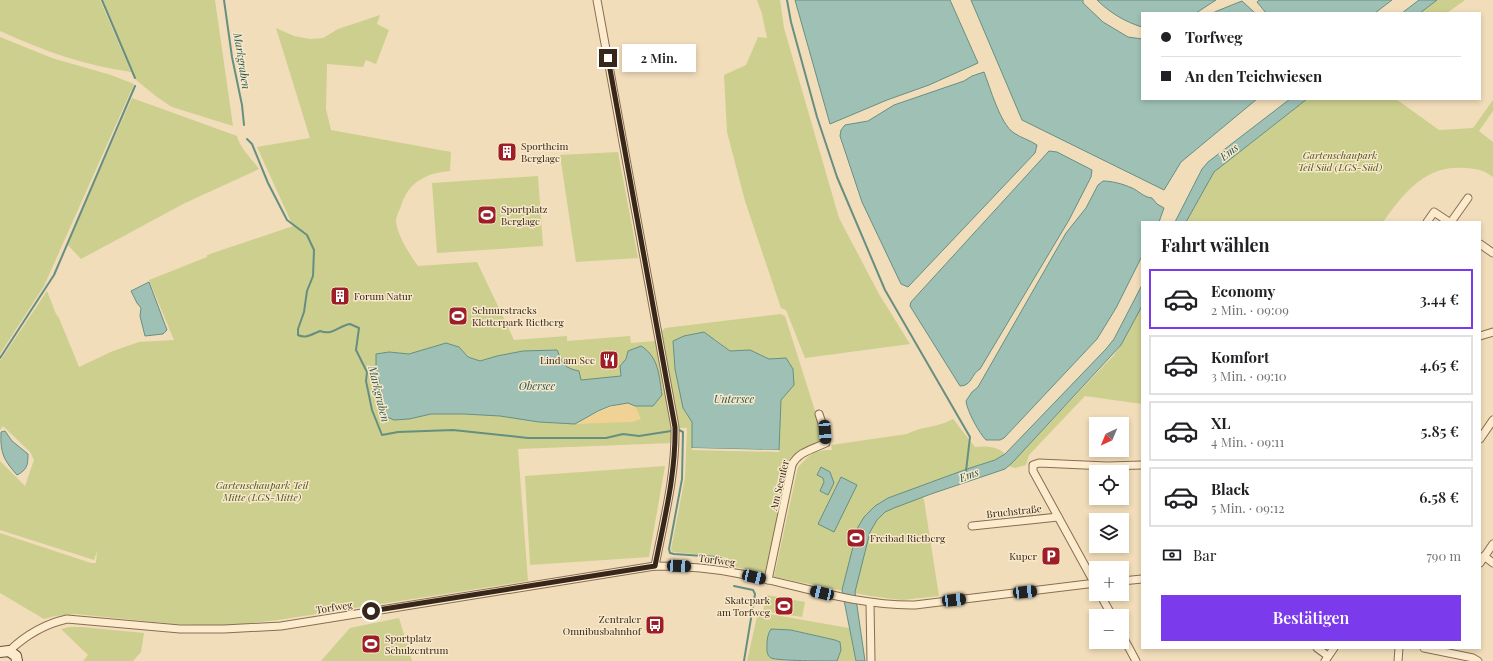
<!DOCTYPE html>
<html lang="de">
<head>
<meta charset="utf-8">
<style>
  :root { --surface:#fff; --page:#f2f2f2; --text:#202124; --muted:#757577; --line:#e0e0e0; --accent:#7c3aed }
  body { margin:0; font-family:"Playfair Display",serif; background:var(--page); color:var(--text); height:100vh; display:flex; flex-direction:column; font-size:15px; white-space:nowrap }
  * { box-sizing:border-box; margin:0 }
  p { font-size:13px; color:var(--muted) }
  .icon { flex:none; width:22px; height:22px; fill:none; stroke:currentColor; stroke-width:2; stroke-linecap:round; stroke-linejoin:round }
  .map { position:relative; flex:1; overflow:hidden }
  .side { position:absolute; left:1141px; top:221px; width:340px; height:428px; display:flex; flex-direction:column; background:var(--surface); border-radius:0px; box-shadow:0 2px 6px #0003 }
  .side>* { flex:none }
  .top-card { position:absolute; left:1141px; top:12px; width:340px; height:88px; border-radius:0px; box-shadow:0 2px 6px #0003; display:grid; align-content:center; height:88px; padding:0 20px; background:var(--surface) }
  .needle { width:26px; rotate:224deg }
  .controls { position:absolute; left:1089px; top:417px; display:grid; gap:8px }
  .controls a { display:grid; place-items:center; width:40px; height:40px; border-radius:0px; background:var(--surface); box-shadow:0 2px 6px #0003; font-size:20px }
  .end { position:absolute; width:18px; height:18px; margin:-9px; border:5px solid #37261a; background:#fff; box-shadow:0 0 0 2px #fff }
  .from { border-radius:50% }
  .bubble { position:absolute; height:28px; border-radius:0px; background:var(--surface); box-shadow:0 2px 6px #0003; font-size:13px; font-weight:600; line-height:28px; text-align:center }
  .car { position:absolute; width:12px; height:24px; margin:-12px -6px; border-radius:5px; box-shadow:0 0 3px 1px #0007; background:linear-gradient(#222 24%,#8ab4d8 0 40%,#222 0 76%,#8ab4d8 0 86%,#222 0) }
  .top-card b { display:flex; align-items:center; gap:14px; height:38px; font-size:15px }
  .top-card b+b { border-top:1px solid var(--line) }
  .top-card i { width:10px; height:10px; background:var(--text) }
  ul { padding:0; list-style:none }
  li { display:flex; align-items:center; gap:12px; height:60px; margin:0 8px 6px; padding:0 12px; border:2px solid var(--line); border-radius:0px }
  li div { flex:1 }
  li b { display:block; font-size:15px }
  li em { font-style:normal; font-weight:600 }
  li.selected { border-color:var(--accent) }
  li>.icon { width:36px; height:36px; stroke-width:1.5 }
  h2 { padding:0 20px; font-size:18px; line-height:48px }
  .pay { display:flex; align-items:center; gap:10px; height:44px; padding:0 20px; font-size:15px }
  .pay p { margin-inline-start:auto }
  .button { display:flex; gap:8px; margin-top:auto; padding:8px 20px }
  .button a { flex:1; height:46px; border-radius:0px; background:var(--accent); color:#fff; font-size:16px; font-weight:600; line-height:46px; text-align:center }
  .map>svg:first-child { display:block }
</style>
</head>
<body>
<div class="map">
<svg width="1493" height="661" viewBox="0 0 1493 661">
  <rect width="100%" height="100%" fill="#f1ddba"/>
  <g fill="#cccf8e" fill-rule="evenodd">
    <path d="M 0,0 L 100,0 L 131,72 C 83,65 44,51 0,31 Z"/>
    <path d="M 103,0 L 215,0 L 233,126 L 172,107 L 157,97 L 136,80 Z"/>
    <path d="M 757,0 L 780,0 L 784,28 L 839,218 L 879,294 L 910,344 L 805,358 L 786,310 L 781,308 L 745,201 L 727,132 L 724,75 L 746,65 L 758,37 L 767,38 L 762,14 Z"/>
    <path d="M 1437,0 L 1465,0 L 1447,13 L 1420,13 Z"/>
    <path d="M 380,15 L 377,24 L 389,30 L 376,64 L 366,60 L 363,67 L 327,64 L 326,109 L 331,130 L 451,152 L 450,171 C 425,173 408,183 401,206 C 399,211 396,217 396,221 C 397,235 410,255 418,266 L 477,262 L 514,340 L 567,336 L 567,341 L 630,336 L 631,343 L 655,341 L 671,424 L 672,443 L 518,449 L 528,581 L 278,620 L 224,626 L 173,624 L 76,614 L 55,616 L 44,619 L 0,593 L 0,533 L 91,563 L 96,563 L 97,551 L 94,560 L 0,530 L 0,461 L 25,486 L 34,460 L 30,452 L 3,426 L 0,430 L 0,361 L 47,291 L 56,314 L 59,318 L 79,367 L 113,351 L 139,342 L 174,340 L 149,280 L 207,257 L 207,255 L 293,226 L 257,147 L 310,138 L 276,28 L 294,36 L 310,39 L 323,38 L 338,29 ZM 459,347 L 468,357 L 480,361 L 497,356 L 562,362 L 568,369 L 579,371 L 581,380 L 621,376 L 628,351 L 653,406 L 635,406 L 640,419 L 575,424 L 539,422 L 500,416 L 464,414 L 431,414 L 409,419 L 394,420 L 380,405 L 381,390 L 376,367 L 389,352 L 409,354 Z"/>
    <path d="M 0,37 L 52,58 L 111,75 L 134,84 L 44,286 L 0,354 Z"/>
    <path d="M 132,98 L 237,136 C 240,148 251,158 259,169 L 185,203 L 81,259 L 67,244 Z"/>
    <path d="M 1307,99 L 1396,99 L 1439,130 L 1473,128 L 1493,100 L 1493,111 L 1479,131 L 1493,142 L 1493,177 C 1481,169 1478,169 1464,168 C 1426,164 1403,194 1383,222 L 1186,222 L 1214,172 Z"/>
    <path d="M 618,152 L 638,258 L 576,262 L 560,155 Z"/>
    <path d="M 538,176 L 543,246 L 437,253 L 432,183 Z"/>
    <path d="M 1142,306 L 1142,404 L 1085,396 L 1029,455 L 1026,465 L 1015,468 L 1008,466 L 1114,355 L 1121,345 Z"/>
    <path d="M 781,314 L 785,316 L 822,433 L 822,440 L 797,452 L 791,457 L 767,573 L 729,566 L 728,558 L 719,556 L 673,552 L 671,550 L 685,477 L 687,428 L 679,428 L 661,332 L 665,328 ZM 715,339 L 730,351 L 750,350 L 769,359 L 794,385 L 781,400 L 779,450 L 692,448 L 692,422 L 683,408 L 675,369 L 673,341 Z"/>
    <path d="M 953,419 L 975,447 C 985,446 997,446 1005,454 L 995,460 L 967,469 L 918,487 L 924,500 L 939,596 L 902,600 L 870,596 L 774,577 L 798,467 L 812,453 L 825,450 L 832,450 L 831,445 L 907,434 C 922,426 937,428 953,419 Z"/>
    <path d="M 665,466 L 649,557 L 530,565 L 525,476 Z"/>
    <path d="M 767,595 L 805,602 L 802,617 L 763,611 Z"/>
    <path d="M 758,612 L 849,628 L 856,661 L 837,661 L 841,650 L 839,641 L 793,630 L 774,629 L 769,632 C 764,661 770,659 796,661 L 747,661 Z"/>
    <path d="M 399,618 L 412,661 L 321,661 L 350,628 Z"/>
    <path d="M 69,627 L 82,627 L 144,633 L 141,652 L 133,661 L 83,661 L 88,655 L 61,629 Z"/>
  </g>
  <path fill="#f0d294" d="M 628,403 L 635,406 L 641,419 L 632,422 L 575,424 C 595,413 606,407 628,403 Z"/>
  <g fill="#9fc1b5" stroke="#668f82">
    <path d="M 795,0 L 950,0 L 978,63 L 929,85 L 887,100 L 830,124 Z"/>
    <path d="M 971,0 L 1083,0 L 1083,3 L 1103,22 L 1128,37 L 1142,39 L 1142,99 L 1257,99 L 1181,162 L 1164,190 L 1022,120 Z"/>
    <path d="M 1097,0 L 1216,0 L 1196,13 L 1142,13 L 1142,27 C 1125,22 1109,12 1097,0 Z"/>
    <path d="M 1259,0 L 1392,0 L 1375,13 L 1266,13 L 1257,2 Z"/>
    <path d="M 1419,0 L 1437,0 L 1420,13 L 1402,13 Z"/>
    <path d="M 1242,1 L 1255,13 L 1213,13 L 1217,11 Z"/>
    <path d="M 984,72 C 990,87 1000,124 1014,133 C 1021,138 1030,140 1037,145 L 1035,153 L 908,287 L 901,284 L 862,202 L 840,136 L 841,130 L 845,125 L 868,121 L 894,105 L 964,81 L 972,76 Z"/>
    <path d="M 1290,99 L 1307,99 L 1214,172 L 1186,222 L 1175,222 L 1202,169 L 1208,162 Z"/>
    <path d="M 1049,151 L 1057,152 L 1092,170 L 1091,177 L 1069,220 L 980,369 C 971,374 972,386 960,386 L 910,306 L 911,302 Z"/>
    <path d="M 1103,181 C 1112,181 1123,184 1132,188 C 1139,191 1143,197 1152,198 L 1157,204 L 1164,208 L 1159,222 L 1142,222 L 1142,256 L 1116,308 L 1097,339 L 1004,438 L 1000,440 L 986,440 C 979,433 967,411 966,401 L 972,392 L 978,387 L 1066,233 L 1086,208 L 1098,185 Z"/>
    <path d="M 149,282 L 167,330 L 163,334 L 145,336 L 140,316 L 141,308 L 137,303 L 131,291 Z"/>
    <path d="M 1142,285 L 1142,306 L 1121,345 L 1012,463 L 1005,469 L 931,494 L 894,508 L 885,512 L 877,520 L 870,532 L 855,592 L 865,661 L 856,661 L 842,590 L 858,527 L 864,517 L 875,506 L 888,498 L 967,469 L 995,460 L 1005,454 L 1106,349 L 1114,339 Z"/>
    <path d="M 704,332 L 730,351 L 750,350 L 769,359 L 786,358 L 793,369 L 794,385 L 781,400 L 779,450 L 692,448 L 692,422 L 683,408 L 675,369 L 673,341 L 684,336 Z"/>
    <path d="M 446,343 L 459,347 L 468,357 L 480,361 L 497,356 L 523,351 L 557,350 C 563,364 564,368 579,371 L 581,380 L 621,376 L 620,366 L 626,359 L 628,351 L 641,346 C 659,357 659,376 662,395 L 653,406 L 635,406 L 628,403 L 610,406 L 598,411 L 575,424 L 539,422 L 500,416 L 464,414 L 431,414 L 409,419 L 394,420 L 385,416 L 380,405 L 381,390 L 376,367 L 376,354 L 389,352 L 409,354 Z"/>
    <path d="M 5,431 L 12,441 L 28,454 C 28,465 27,470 17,475 C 4,460 0,454 1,432 Z"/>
    <path d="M 821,467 L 830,472 L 834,483 L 828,495 L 820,491 L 824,482 L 823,478 L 817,475 Z"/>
    <path d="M 841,477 L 857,485 L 834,532 L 818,524 Z"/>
    <path d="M 771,629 L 791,630 L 835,640 L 840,642 L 841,650 L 837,661 C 825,661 779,661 771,658 C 766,655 767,649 767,644 C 767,639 768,633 771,629 Z"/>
  </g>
  <path fill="#f1ddba" d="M 692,448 L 779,450 L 779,452 L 692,450 Z"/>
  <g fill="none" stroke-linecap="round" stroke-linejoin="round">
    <g stroke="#668f82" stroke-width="2">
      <path d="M 102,0 L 135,78"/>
      <path d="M 224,0 L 232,57 L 242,105 L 244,125"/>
      <path d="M 787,0 L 791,22 L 817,117 L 837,177 L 885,290 L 970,437 L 966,471"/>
      <path d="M 247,139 L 252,144 L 268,183 L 287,220 L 307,235 L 314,250 L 313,276 L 307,291 L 304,312 L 298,329 L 298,335 C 306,339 312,334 320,331 C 333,336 338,326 350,324 L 359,328 L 356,350 L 367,372 L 366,381 L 372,410 L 382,435 L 398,432 L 453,430 L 528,438 L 606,438 L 623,434 L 639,436 L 671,431"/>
      <path d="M 0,358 L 54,275 L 135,86"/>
      <path d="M 679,430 L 683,432 L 682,479 L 669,549 L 670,553 L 674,554 L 718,557 L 727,561"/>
      <path d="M 734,586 L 753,590 L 755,594 L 744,661"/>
    </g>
    <g stroke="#896d53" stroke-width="9">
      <g id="minor">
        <path d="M 597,0 L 675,427 C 676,475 664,519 655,566"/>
        <path d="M 1427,222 L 1434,212 L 1449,222"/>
        <path d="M 1451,222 L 1468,198"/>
        <path d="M 1480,244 L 1493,253"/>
        <path d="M 1480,336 L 1493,332"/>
        <path d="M 1480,439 L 1493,420"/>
        <path d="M 972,526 L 1058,517"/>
        <path d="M 1484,556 L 1493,563"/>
        <path d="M 1480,563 L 1493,544"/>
        <path d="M 768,580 L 792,465 C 798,452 813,449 826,443 L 825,432 L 819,414"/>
        <path d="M 1122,581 L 1142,579"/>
        <path d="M 1096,586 L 1033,471 L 1033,465 L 1039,463 L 1107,466 L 1142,465"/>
        <path d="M 1100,594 L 1112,616"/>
        <path d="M 870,603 L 871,661"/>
        <path d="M 1122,635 L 1136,661"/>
        <path d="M 1317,648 L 1328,656"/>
        <path d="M 1424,648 L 1473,658 L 1478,661"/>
        <path d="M 9,651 C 26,635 44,624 67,619 L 180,629 L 224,629 L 281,626 L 655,566 C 684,566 712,568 741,574 C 798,585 855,606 915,605 L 1096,583"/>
        <path d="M 1325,661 L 1334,648"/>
        <path d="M 1398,661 L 1399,648"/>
      </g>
    </g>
    <g stroke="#6a4e37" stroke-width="12">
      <path id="secondary" d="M 0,652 L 9,651 L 16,656 L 17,661"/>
    </g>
    <use href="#minor" stroke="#fcebcd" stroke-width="7"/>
    <use href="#secondary" stroke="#fcebcd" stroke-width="10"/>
  </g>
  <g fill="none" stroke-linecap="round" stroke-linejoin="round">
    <path stroke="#37261a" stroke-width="5" d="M 371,611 L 655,566 C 664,520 676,474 675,427 L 608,58"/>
  </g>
  <defs>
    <g id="building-square" transform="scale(1)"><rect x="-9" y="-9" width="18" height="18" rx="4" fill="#9d1e27" stroke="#f8e8ca"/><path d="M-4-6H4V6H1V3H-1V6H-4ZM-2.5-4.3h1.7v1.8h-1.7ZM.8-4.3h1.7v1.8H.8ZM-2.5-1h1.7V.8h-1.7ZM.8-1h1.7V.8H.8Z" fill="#fff"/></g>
    <g id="stadium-square" transform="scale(1)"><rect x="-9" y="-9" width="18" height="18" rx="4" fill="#9d1e27" stroke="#f8e8ca"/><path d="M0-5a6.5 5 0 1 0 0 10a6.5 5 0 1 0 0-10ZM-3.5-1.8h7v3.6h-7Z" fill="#fff"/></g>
    <g id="restaurant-square" transform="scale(1)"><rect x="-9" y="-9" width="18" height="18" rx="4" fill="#9d1e27" stroke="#f8e8ca"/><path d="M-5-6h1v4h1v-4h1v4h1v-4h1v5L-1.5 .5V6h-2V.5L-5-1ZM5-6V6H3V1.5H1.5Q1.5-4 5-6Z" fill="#fff"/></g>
    <g id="parking-square" transform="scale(1)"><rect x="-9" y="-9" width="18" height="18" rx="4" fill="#9d1e27" stroke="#f8e8ca"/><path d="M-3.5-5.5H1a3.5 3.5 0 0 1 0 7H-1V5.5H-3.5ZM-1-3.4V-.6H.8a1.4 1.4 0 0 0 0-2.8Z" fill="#fff"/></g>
    <g id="bus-square" transform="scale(1)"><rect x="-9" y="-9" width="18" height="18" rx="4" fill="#9d1e27" stroke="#f8e8ca"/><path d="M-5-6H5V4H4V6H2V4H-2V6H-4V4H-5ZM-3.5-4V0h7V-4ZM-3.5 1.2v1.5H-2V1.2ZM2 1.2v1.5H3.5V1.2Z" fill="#fff"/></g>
  </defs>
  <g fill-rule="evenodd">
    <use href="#building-square" x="507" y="152"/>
    <use href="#stadium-square" x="487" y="215"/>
    <use href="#building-square" x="340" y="296"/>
    <use href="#stadium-square" x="458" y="316"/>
    <use href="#restaurant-square" x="609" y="360"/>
    <use href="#stadium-square" x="856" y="538"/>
    <use href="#parking-square" x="1051" y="556"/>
    <use href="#stadium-square" x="784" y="606"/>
    <use href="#bus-square" x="655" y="625"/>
    <use href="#stadium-square" x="371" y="644"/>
  </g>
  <g text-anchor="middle" stroke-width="3" stroke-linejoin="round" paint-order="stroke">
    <g font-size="10" fill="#37261a" stroke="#f8e8ca" text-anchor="start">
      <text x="521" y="150">Sportheim<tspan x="521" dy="12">Berglage</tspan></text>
      <text x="501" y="213">Sportplatz<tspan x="501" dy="12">Berglage</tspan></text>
      <text x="354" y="300">Forum Natur</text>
      <text x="472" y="314">Schnurstracks<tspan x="472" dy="12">Kletterpark Rietberg</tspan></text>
      <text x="595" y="364" text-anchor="end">Lind am See</text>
      <text x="870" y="542">Freibad Rietberg</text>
      <text x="1037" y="560" text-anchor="end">Kuper</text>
      <text x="770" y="604" text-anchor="end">Skatepark<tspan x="770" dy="12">am Torfweg</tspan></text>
      <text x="641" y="623" text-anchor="end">Zentraler<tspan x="641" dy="12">Omnibusbahnhof</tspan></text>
      <text x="385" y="642">Sportplatz<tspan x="385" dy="12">Schulzentrum</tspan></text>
    </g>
    <g font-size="10" font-style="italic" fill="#4a551e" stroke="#f8e8ca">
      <text x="1340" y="159">Gartenschaupark<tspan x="1340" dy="12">Teil Süd (LGS-Süd)</tspan></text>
      <text x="262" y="489">Gartenschaupark Teil<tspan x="262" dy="12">Mitte (LGS-Mitte)</tspan></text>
    </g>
    <g font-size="10" fill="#37261a" stroke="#f8e8ca">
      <text transform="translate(779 485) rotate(-76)" y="4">Am Seeufer</text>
      <text transform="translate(1014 511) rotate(-6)" y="4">Bruchstraße</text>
      <text transform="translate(717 560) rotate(8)" y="4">Torfweg</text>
      <text transform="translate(334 607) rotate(-9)" y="4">Torfweg</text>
    </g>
    <g font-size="11" font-style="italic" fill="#275852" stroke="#f8e8ca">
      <text transform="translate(242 61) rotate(81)" y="4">Markgraben</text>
      <text transform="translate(1229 152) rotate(-38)" y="4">Ems</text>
      <text x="537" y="390">Obersee</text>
      <text transform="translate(379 394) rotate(76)" y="4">Markgraben</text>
      <text x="734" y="403">Untersee</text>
      <text transform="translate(969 475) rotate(-20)" y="4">Ems</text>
    </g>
  </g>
</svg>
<div class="controls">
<a><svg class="needle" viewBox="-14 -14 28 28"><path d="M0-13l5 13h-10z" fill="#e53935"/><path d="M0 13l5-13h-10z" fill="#757577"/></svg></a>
<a><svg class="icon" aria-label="locate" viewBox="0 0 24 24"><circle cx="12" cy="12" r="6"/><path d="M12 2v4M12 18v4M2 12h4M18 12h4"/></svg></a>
<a><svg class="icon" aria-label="layers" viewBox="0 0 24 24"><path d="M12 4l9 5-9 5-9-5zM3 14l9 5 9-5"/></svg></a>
<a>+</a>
<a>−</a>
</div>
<i class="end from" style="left:371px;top:611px"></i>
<i class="end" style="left:608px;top:58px"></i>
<div class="bubble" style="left:622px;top:44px;width:74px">2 Min.</div>
<i class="car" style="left:825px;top:432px;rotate:176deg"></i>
<i class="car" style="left:679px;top:566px;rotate:93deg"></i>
<i class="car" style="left:754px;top:577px;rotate:103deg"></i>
<i class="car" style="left:1025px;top:592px;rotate:84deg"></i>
<i class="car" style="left:822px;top:593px;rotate:283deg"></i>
<i class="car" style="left:954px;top:600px;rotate:84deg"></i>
<div class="top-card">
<b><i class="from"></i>Torfweg</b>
<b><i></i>An den Teichwiesen</b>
</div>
<section class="side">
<h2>Fahrt wählen</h2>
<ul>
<li class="selected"><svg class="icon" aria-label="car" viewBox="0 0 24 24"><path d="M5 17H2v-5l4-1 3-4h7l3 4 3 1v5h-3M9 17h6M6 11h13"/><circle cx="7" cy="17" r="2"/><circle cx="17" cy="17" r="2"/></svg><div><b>Economy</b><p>2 Min. · 09:09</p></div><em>3.44 €</em></li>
<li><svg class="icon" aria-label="car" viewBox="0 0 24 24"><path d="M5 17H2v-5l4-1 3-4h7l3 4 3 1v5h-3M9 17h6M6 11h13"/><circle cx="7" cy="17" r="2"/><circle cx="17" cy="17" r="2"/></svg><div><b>Komfort</b><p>3 Min. · 09:10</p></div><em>4.65 €</em></li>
<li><svg class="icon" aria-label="car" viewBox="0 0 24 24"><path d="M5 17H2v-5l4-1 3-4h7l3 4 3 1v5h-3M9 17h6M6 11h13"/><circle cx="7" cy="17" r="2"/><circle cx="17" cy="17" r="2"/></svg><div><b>XL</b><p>4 Min. · 09:11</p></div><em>5.85 €</em></li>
<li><svg class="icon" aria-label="car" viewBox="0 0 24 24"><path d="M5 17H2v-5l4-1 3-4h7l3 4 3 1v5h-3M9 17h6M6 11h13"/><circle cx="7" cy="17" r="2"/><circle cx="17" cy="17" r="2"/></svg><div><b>Black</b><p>5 Min. · 09:12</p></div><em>6.58 €</em></li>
</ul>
<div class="pay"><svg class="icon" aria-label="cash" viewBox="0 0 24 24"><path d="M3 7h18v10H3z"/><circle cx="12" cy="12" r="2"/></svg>Bar<p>790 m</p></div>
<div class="button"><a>Bestätigen</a></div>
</section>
</div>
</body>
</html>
